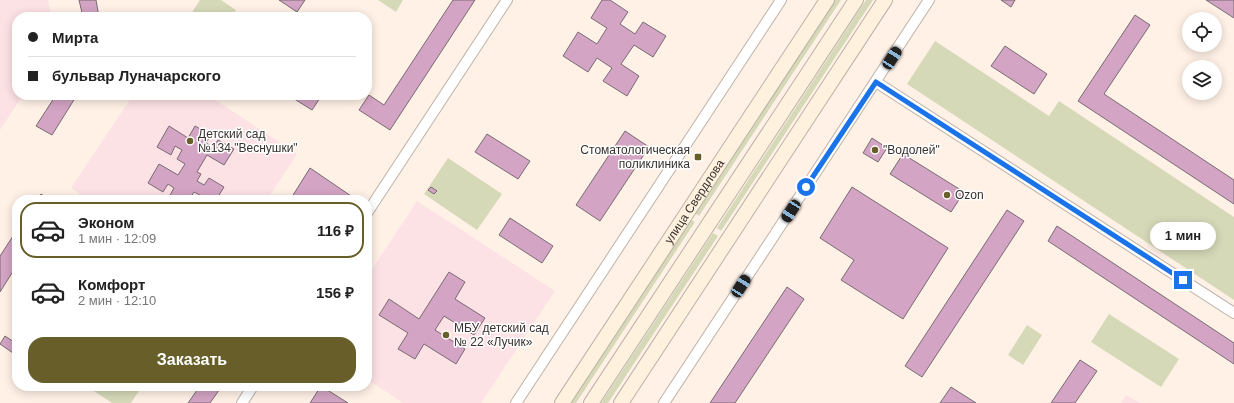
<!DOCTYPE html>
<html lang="ru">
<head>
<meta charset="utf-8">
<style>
  :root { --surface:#fff; --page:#f6f6f6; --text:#222; --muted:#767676; --line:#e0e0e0; --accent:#675e2a }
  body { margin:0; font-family:Helvetica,sans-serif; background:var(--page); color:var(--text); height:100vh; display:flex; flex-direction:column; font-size:15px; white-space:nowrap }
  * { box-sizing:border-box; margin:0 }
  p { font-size:13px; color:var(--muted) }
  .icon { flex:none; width:22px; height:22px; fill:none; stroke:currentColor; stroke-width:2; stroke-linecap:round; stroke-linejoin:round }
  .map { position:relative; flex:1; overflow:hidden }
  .details { position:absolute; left:12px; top:195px; width:360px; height:196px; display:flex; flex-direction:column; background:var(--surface); border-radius:16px; box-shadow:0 2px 10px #0003 }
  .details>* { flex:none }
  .guide { position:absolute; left:12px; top:12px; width:360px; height:88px; border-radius:16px; box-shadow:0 2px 10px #0003; display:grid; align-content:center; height:88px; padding:0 16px; background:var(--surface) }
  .tools { position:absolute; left:1182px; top:12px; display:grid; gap:8px }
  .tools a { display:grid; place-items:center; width:40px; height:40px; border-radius:50%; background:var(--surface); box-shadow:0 2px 10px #0003; font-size:20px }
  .end { position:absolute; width:18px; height:18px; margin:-9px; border:5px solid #1a73e8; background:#fff; box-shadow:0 0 0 2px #fff }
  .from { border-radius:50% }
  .bubble { position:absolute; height:28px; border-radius:14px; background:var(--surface); box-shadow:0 2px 10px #0003; font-size:13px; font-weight:700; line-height:28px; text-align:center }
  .car { position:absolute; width:12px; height:24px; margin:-12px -6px; border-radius:5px; box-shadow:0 0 3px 1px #0007; background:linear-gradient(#222 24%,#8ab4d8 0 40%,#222 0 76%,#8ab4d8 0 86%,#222 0) }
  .guide b { display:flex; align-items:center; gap:14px; height:38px; font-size:15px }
  .guide b+b { border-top:1px solid var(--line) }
  .guide i { width:10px; height:10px; background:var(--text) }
  ul { padding:7px 0 0; list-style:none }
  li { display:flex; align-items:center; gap:12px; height:56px; margin:0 8px 6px; padding:0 8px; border:2px solid transparent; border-radius:16px }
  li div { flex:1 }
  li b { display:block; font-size:15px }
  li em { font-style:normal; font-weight:700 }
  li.current { border-color:var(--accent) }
  li>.icon { width:36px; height:36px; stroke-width:1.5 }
  .primary-button { display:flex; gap:8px; margin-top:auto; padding:8px 16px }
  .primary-button a { flex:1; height:46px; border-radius:16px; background:var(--accent); color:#fff; font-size:16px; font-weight:700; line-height:46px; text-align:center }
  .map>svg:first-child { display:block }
</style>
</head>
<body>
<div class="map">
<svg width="1234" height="403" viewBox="0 0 1234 403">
  <rect width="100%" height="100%" fill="#fff1e6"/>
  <g fill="#fde2e5">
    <path d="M 0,0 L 48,0 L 51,17 L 17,17 L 17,95 L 23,95 L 0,130 Z"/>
    <path d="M 133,95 L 208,95 L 297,154 L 267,200 L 89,200 L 71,188 Z"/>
    <path d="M 417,201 L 555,291 L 481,403 L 403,403 L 367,379 L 367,277 Z"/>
    <path d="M 1126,395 L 1140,403 L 1121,403 Z"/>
  </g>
  <g fill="#d6d9b8">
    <path d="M 200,0 L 221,0 L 236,10 L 231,17 L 189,17 Z"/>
    <path d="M 378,0 L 403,0 L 396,12 Z"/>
    <path d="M 834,0 L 841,0 L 699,216 L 694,212 Z"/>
    <path d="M 866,0 L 873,0 L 721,231 L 717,228 Z"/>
    <path d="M 935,41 L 1049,116 L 1059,101 L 1234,217 L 1234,300 L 907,84 Z"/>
    <path d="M 448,158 L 502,194 L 477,230 L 424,194 Z"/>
    <path d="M 690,219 L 695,222 L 576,403 L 569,403 Z"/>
    <path d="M 713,233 L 718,236 L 608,403 L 601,403 Z"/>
    <path d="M 1109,314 L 1179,359 L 1161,387 L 1091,342 Z"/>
    <path d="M 1027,325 L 1042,335 L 1023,365 L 1008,355 Z"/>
    <path d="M 86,386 L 142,386 L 131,403 L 112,403 Z"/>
  </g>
  <g fill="#d3a4c3" stroke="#786b73">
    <path d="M 79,0 L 96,0 L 99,17 L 83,17 Z"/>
    <path d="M 279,0 L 305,0 L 297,12 Z"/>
    <path d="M 453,0 L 475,0 L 390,130 L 359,110 L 369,95 L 384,105 Z"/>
    <path d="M 602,0 L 610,0 L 628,12 L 620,24 L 635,34 L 643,22 L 666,36 L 653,57 L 634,45 L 621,64 L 639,76 L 627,96 L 603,81 L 612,68 L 597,58 L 588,72 L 563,56 L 578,32 L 597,44 L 607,28 L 591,18 Z"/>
    <path d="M 1001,0 L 1015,0 L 1011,7 Z"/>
    <path d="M 1206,0 L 1234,0 L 1234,18 Z"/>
    <path d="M 1135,15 L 1150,25 L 1104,94 L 1234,180 L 1234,204 L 1078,101 Z"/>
    <path d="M 1005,46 L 1047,74 L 1034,94 L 991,66 Z"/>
    <path d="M 56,95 L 77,95 L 52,135 L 36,126 Z"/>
    <path d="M 288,95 L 322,95 L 312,110 Z"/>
    <path d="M 169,126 L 188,138 L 195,126 L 211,135 L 206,143 L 213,147 L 218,140 L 234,149 L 224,165 L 207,155 L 197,172 L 201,174 L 197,181 L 204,185 L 209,178 L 224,187 L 216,200 L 209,200 L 194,192 L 189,200 L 174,200 L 169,197 L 174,188 L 168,184 L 163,192 L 148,183 L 159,164 L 178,175 L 185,164 L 177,159 L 182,150 L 175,146 L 171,155 L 157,147 Z"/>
    <path d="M 625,131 L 649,147 L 600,221 L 576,205 Z"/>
    <path d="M 487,134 L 530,161 L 518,179 L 475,152 Z"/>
    <path d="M 872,138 L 887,148 L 878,162 L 863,153 Z"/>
    <path d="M 903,154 L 964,192 L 951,212 L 890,174 Z"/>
    <path d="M 310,168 L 354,198 L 353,200 L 290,200 Z"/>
    <path d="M 431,187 L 437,191 L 434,194 L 428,190 Z"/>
    <path d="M 852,187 L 948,248 L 903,319 L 841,280 L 854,260 L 820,238 Z"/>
    <path d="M 41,194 L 50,200 L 37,200 Z"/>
    <path d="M 1007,210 L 1024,221 L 922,377 L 905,366 Z"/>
    <path d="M 510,218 L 553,246 L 542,263 L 499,235 Z"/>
    <path d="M 1057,226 L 1234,343 L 1234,364 L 1048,241 Z"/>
    <path d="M 17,230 L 17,265 L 0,292 L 0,256 Z"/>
    <path d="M 449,272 L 465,282 L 455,299 L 485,318 L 474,335 L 444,316 L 435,330 L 465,349 L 456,364 L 424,344 L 415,359 L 398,349 L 408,333 L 379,315 L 389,299 L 419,319 Z"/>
    <path d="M 787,287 L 804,299 L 735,403 L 710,403 Z"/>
    <path d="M 5,336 L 17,344 L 17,347 L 13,353 L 0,344 Z"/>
    <path d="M 1080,360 L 1097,371 L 1075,403 L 1051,403 Z"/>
    <path d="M 200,386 L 222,386 L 210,403 L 188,403 Z"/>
    <path d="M 321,386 L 348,403 L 310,403 Z"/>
    <path d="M 951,387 L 976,403 L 940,403 Z"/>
  </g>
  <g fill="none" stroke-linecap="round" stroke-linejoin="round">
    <g stroke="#beb1a7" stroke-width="12">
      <g id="street">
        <path d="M 876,82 L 1234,313"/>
        <path d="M 367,213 L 507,0"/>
        <path d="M 242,403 L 253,386"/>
        <path d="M 516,403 L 781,0"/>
        <path d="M 664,403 L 929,0"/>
      </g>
    </g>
    <g stroke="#beb1a7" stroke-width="16">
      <g id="secondary">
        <path id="s1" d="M 562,403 L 827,0"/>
        <path d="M 591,403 L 856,0"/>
        <path d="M 621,403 L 885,0"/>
      </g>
    </g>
    <use href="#street" stroke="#fff" stroke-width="10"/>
    <use href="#secondary" stroke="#fef1de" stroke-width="14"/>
  </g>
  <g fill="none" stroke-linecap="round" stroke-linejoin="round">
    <path stroke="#1a73e8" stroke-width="5" d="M 806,187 L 876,82 L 1183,280"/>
  </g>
  <g fill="#675e2a" stroke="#fff" stroke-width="1.5">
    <circle cx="190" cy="141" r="4"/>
    <circle cx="875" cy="150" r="4"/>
    <rect x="694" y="153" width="8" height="8" rx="2"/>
    <circle cx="947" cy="195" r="4"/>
    <circle cx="446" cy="335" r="4"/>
  </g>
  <g text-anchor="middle" stroke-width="3" stroke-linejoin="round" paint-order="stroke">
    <g font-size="12" fill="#37322e" stroke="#fff" text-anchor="start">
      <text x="198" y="138">Детский сад<tspan x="198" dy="14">№134 "Веснушки"</tspan></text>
      <text x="690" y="154" text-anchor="end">Стоматологическая<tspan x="690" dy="14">поликлиника</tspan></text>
      <text x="883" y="154">"Водолей"</text>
      <text x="955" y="199">Ozon</text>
      <text x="454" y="332">МБУ детский сад<tspan x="454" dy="14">№ 22 «Лучик»</tspan></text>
    </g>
    <g font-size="12" fill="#37322e" stroke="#fff">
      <text dy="4" stroke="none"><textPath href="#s1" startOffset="241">улица Свердлова</textPath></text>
    </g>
  </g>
</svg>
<div class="tools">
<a><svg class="icon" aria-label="locate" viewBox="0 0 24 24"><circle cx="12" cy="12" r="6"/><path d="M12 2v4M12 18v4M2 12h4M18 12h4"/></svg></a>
<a><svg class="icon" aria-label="layers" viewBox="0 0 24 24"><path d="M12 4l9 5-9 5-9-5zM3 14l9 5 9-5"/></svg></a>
</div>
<i class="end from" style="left:806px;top:187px"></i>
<i class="end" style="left:1183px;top:280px"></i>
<div class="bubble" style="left:1150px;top:222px;width:66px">1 мин</div>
<i class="car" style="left:892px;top:58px;rotate:33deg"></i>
<i class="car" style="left:791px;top:211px;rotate:213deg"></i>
<i class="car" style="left:741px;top:286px;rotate:33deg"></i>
<div class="guide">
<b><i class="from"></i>Мирта</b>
<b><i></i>бульвар Луначарского</b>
</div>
<section class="details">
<ul>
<li class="current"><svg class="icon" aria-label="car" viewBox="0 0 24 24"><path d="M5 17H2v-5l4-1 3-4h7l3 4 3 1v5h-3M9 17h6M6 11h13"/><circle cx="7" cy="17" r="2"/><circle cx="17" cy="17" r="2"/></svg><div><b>Эконом</b><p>1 мин · 12:09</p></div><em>116 ₽</em></li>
<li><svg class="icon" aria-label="car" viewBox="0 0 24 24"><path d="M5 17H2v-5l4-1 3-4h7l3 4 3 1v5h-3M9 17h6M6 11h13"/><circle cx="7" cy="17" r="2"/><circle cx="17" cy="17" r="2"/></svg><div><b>Комфорт</b><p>2 мин · 12:10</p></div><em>156 ₽</em></li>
</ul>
<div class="primary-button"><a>Заказать</a></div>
</section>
</div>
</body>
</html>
